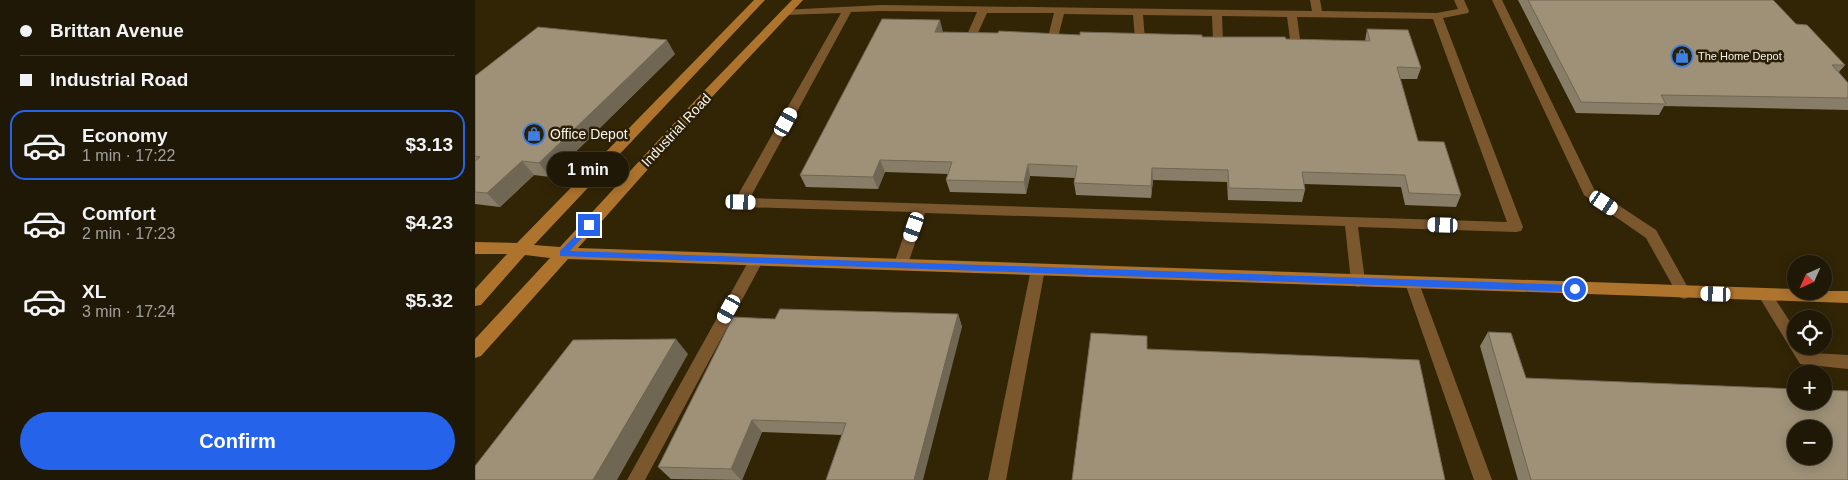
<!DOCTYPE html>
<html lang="en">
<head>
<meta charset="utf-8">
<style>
  :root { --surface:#201807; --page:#282111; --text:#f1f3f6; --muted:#a2a09b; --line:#3d3728; --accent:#2563eb }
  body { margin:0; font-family:Arial,sans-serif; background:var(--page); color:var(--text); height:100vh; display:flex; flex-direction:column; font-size:19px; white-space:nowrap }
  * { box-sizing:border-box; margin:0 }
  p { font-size:16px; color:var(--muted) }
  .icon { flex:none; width:28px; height:28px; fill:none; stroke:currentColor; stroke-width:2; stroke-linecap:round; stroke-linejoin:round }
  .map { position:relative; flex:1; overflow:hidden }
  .details { display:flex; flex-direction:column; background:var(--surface); width:475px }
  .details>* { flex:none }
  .guide { display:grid; align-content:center; height:110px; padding:0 20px; background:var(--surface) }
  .needle { width:32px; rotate:225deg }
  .buttons { position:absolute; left:1312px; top:255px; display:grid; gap:10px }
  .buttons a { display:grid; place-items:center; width:45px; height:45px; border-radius:50%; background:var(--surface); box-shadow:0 2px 12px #0003,0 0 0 1px var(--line); font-size:25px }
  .end { position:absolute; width:22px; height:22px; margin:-11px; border:6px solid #2563eb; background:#fff; box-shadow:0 0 0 2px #fff }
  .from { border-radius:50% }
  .bubble { position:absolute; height:35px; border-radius:18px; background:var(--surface); box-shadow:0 2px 12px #0003,0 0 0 1px var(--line); font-size:16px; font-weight:800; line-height:35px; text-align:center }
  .car { position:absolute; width:15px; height:30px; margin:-15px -8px; border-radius:6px; box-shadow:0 0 4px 1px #0007; background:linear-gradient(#fff 24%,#345 0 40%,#fff 0 76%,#345 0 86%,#fff 0) }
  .guide b { display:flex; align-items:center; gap:18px; height:48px; font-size:19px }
  .guide b+b { border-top:1px solid var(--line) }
  .guide i { width:12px; height:12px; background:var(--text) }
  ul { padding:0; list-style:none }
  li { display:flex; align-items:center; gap:15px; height:70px; margin:0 10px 8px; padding:0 10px; border:2px solid transparent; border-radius:15px }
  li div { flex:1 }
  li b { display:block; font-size:19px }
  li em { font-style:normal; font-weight:800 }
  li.current { border-color:var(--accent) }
  li>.icon { width:45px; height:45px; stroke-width:1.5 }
  .cta { display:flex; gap:10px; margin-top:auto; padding:10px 20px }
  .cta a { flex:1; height:58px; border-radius:30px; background:var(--accent); color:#fff; font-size:20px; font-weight:800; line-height:58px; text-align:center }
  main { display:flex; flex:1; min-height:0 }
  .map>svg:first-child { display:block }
</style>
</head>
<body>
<main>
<section class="details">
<div class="guide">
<b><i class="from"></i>Brittan Avenue</b>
<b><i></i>Industrial Road</b>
</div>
<ul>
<li class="current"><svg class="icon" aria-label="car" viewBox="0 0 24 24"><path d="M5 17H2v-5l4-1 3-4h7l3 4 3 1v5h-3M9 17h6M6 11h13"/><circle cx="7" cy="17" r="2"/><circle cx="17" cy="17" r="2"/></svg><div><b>Economy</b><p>1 min · 17:22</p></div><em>$3.13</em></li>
<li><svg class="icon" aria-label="car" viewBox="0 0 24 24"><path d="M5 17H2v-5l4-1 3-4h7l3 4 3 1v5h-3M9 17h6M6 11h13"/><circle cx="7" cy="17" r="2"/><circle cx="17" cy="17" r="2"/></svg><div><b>Comfort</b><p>2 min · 17:23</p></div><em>$4.23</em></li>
<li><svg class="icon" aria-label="car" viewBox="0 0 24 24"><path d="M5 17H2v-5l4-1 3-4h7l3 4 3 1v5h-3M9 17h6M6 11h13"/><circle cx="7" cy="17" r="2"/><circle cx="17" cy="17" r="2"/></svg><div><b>XL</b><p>3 min · 17:24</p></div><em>$5.32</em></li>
</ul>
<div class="cta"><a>Confirm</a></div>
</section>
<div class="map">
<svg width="1373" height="480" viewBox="0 0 1373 480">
  <rect width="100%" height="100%" fill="#2a2009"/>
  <path fill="#322506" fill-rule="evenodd" d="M 0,0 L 1373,0 L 1373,480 L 0,480 ZM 1321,264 L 1349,264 L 1349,291 L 1321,291 ZM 1321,319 L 1349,319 L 1349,346 L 1321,346 ZM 1321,374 L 1349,374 L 1349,401 L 1321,401 ZM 1321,429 L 1349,429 L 1349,456 L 1321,456 Z"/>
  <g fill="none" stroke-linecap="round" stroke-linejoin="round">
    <g fill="#7b572e" fill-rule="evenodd">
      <path d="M 835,0 L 845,0 L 847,11 L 962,13 L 983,9 L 979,0 L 989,0 L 994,11 L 993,13 L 968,18 L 1048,227 L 1046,231 L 1041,232 L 883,227 L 890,281 L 888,285 L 883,287 L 878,285 L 876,281 L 870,226 L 450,213 L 433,264 L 431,268 L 426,269 L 421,268 L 419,264 L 437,212 L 266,207 L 261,205 L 259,202 L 366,13 L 311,15 L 306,12 L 307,10 L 407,5 L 837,11 ZM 407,11 L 502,12 L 491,37 L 496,40 L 501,37 L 512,13 L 579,13 L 573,37 L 578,40 L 583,37 L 589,14 L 658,15 L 660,39 L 665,42 L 670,39 L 668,15 L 737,16 L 738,40 L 743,43 L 748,40 L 747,16 L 812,17 L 816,46 L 821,49 L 826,46 L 822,17 L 958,19 L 1032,222 L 275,198 L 376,12 Z"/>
      <path d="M 1017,0 L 1027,0 L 1119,189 L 1181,230 L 1216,293 L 1214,297 L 1209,299 L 1204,297 L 1171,238 L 1109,195 Z"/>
      <path d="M 282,254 L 287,255 L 289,259 L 170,480 L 152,480 L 277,255 Z"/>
      <path d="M 563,264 L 568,265 L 570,269 L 531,480 L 513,480 L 556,269 L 558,265 Z"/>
      <path d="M 937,277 L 942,279 L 944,283 L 1017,480 L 999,480 L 930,283 L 932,279 Z"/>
      <path d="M 1290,289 L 1295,291 L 1321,331 L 1321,346 L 1331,346 L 1336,353 L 1373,355 L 1373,369 L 1325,364 L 1283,295 L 1285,291 Z"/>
    </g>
    <path fill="#ae742e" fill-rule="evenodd" d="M 279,0 L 290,0 L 59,245 L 85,247 L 228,92 L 317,0 L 328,0 L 236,98 L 103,248 L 1321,289 L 1321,291 L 1373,291 L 1373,303 L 93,259 L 6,356 L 0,358 L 0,339 L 75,258 L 50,255 L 6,305 L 0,306 L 0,289 L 32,254 L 0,254 L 0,242 L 42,243 Z"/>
  </g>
  <g fill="#887d67">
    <path d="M 1043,0 L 1298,0 L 1321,24 L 1370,65 L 1364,72 L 1373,83 L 1373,110 L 1189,106 L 1184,115 L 1101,113 Z"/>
    <path d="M 892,29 L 946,68 L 942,79 L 925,79 L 943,141 L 986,195 L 981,207 L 930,205 L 926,187 L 829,184 L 830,190 L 827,202 L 753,200 L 752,182 L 678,180 L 676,198 L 601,195 L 599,183 L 600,178 L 555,176 L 551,194 L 475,192 L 471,180 L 473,174 L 410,172 L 403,189 L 331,187 L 325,175 L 468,32 L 890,41 Z"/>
    <path d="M 200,54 L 75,177 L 59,175 L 25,207 L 0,204 L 0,76 Z"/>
    <path d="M 483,314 L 487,327 L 366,435 L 287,432 L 267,480 L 196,479 L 183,467 L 300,319 Z"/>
    <path d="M 1013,332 L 1051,378 L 1373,480 L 1043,480 L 1005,346 Z"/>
  </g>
  <g fill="#6f6654">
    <path d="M 465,20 L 468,32 L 460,32 Z"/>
    <path d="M 192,40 L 200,54 L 75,177 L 64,163 Z"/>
    <path d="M 405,160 L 410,172 L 403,189 L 398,177 Z"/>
    <path d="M 47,161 L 59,175 L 25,207 L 12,193 Z"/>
    <path d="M 553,164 L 555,176 L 551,194 L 549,182 Z"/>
    <path d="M 677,168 L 678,180 L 676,198 L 676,186 Z"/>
    <path d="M 483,314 L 487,327 L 448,480 L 439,480 Z"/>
    <path d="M 201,339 L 213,354 L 142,480 L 118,480 Z"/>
    <path d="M 277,420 L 287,432 L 267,480 L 266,480 L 256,469 Z"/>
  </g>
  <g fill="#9e9178" stroke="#6f6654" fill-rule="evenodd">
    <path d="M 1053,0 L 1298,0 L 1321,24 L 1332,25 L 1370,65 L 1357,65 L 1373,83 L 1373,98 L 1186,95 L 1191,104 L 1106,102 Z"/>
    <path d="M 407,19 L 465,20 L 460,32 L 523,33 L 524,31 L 605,35 L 605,32 L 645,33 L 727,35 L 727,37 L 810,37 L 811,39 L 895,41 L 892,29 L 933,30 L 946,68 L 922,67 L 943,141 L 969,142 L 986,195 L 934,193 L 930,175 L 827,172 L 830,190 L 754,188 L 753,170 L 677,168 L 676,186 L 599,183 L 602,166 L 553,164 L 549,182 L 471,180 L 477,162 L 405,160 L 398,177 L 325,175 Z"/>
    <path d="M 63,27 L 192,40 L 64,163 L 47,161 L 12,193 L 0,192 L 0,161 L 5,157 L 0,156 L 0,76 Z"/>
    <path d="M 305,309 L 483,314 L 439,480 L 351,480 L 371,423 L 277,420 L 256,469 L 183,467 L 258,317 L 300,319 Z"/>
    <path d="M 1013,332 L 1036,333 L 1051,378 L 1321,389 L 1321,401 L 1349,401 L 1349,390 L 1373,391 L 1373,480 L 1056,480 ZM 1321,429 L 1349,429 L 1349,456 L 1321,456 Z"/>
    <path d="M 616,333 L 672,336 L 672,349 L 944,360 L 970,480 L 597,480 Z"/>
    <path d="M 201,339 L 118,480 L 0,480 L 0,466 L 98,340 Z"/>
  </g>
  <path fill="#2563eb" d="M 114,222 L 118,225 L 117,227 L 95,251 L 1100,285 L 1105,289 L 1100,292 L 85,256 L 85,251 Z"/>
  <defs>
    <g id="shop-ring" transform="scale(1.125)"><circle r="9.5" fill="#2a2009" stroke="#3f7fe0" stroke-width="1.5"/><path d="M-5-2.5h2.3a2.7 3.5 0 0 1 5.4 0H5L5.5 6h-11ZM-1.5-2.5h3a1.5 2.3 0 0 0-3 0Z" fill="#3f7fe0"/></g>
  </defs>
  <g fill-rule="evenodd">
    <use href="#shop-ring" x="1207" y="56"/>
    <use href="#shop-ring" x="59" y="134"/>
  </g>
  <g text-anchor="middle" stroke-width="5" stroke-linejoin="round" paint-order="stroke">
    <g font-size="11" fill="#fbf4e6" stroke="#2a2009" text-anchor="start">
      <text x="1223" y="60">The Home Depot</text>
    </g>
    <g font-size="14" fill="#fbf4e6" stroke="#2a2009">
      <text transform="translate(201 130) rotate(-47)" y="5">Industrial Road</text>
    </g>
    <g font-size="14" fill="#fbf4e6" stroke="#2a2009" text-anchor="start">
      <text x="75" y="139">Office Depot</text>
    </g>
  </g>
</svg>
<div class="buttons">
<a><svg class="needle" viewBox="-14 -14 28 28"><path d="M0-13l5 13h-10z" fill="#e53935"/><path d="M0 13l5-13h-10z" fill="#a2a09b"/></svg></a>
<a><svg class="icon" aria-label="locate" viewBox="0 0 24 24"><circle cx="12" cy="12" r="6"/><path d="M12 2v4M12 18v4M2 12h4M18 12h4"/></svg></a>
<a>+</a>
<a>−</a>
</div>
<i class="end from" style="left:1100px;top:289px"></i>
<i class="end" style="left:114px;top:225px"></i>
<div class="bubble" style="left:72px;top:152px;width:82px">1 min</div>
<i class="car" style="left:311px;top:122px;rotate:29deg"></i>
<i class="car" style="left:266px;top:202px;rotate:92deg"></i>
<i class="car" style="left:1129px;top:203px;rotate:124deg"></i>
<i class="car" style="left:968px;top:225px;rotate:272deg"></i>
<i class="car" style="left:439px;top:227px;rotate:199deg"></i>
<i class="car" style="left:1241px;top:294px;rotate:272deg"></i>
<i class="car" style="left:254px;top:309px;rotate:209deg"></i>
</div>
</main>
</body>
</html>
